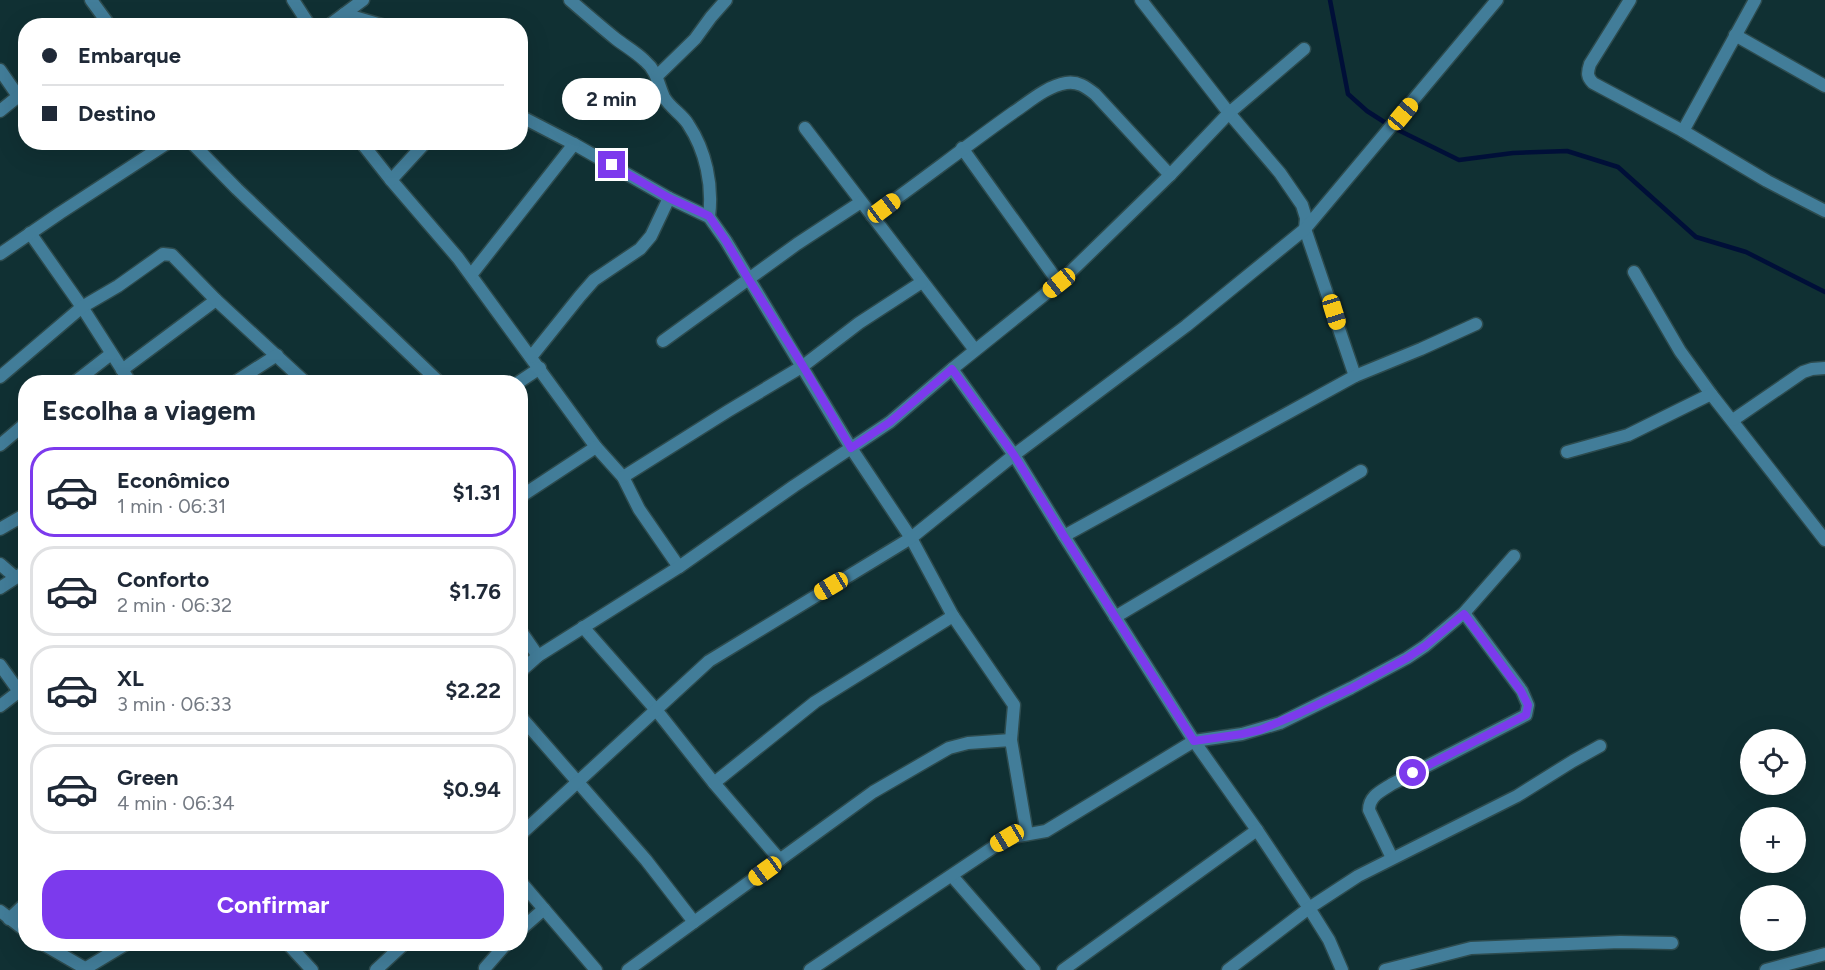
<!DOCTYPE html>
<html lang="pt">
<head>
<meta charset="utf-8">
<style>
  :root { --surface:#fff; --page:#f2f2f3; --text:#1f2937; --muted:#747a83; --line:#e0e1e3; --accent:#7c3aed }
  body { margin:0; font-family:Figtree,sans-serif; background:var(--page); color:var(--text); height:100vh; display:flex; flex-direction:column; font-size:22px; white-space:nowrap }
  * { box-sizing:border-box; margin:0 }
  p { font-size:20px; color:var(--muted) }
  .icon { flex:none; width:33px; height:33px; fill:none; stroke:currentColor; stroke-width:2; stroke-linecap:round; stroke-linejoin:round }
  .map { position:relative; flex:1; overflow:hidden }
  .panel { position:absolute; left:18px; top:375px; width:510px; height:576px; display:flex; flex-direction:column; background:var(--surface); border-radius:24px; box-shadow:0 6px 24px #0002 }
  .panel>* { flex:none }
  .banner { position:absolute; left:18px; top:18px; width:510px; height:132px; border-radius:24px; box-shadow:0 6px 24px #0002; display:grid; align-content:center; height:132px; padding:0 24px; background:var(--surface) }
  .controls { position:absolute; left:1740px; top:729px; display:grid; gap:12px }
  .controls a { display:grid; place-items:center; width:66px; height:66px; border-radius:50%; background:var(--surface); box-shadow:0 6px 24px #0002; font-size:30px }
  .end { position:absolute; width:27px; height:27px; margin:-14px; border:8px solid #7c3aed; background:#fff; box-shadow:0 0 0 3px #fff }
  .from { border-radius:50% }
  .bubble { position:absolute; height:42px; border-radius:21px; background:var(--surface); box-shadow:0 6px 24px #0002; font-size:20px; font-weight:700; line-height:42px; text-align:center }
  .car { position:absolute; width:18px; height:36px; margin:-18px -9px; border-radius:8px; box-shadow:0 0 4px 2px #0007; background:linear-gradient(#f5c518 24%,#345 0 40%,#f5c518 0 76%,#345 0 86%,#f5c518 0) }
  .banner b { display:flex; align-items:center; gap:21px; height:57px; font-size:22px }
  .banner b+b { border-top:2px solid var(--line) }
  .banner i { width:15px; height:15px; background:var(--text) }
  ul { padding:0; list-style:none }
  li { display:flex; align-items:center; gap:18px; height:90px; margin:0 12px 9px; padding:0 12px; border:3px solid var(--line); border-radius:24px }
  li div { flex:1 }
  li b { display:block; font-size:22px }
  li em { font-style:normal; font-weight:700 }
  li.current { border-color:var(--accent) }
  li>.icon { width:54px; height:54px; stroke-width:1.5 }
  h2 { padding:0 24px; font-size:27px; line-height:72px }
  .primary-button { display:flex; gap:12px; margin-top:auto; padding:12px 24px }
  .primary-button a { flex:1; height:69px; border-radius:24px; background:var(--accent); color:#fff; font-size:24px; font-weight:700; line-height:69px; text-align:center }
  .map>svg:first-child { display:block }
</style>
</head>
<body>
<div class="map">
<svg width="1825" height="970" viewBox="0 0 1825 970">
  <rect width="100%" height="100%" fill="#103033"/>
  <g fill="none" stroke-linecap="round" stroke-linejoin="round">
    <path stroke="#000f38" stroke-width="4.5" d="M 1330,0 L 1348,94 L 1367,111 L 1392,127 L 1459,160 L 1513,153 L 1567,151 L 1618,167 L 1696,237 L 1746,252 L 1825,292"/>
    <g stroke="#2d4b4e" stroke-width="15">
      <g id="street">
        <path d="M 91,0 L 110,26"/>
        <path d="M 293,0 L 310,26"/>
        <path d="M 570,0 C 585,13 600,26 616,39 C 625,46 636,52 645,61 C 657,71 658,84 664,97 C 670,108 682,114 688,124 C 706,151 713,185 709,217"/>
        <path d="M 1141,0 L 1229,113 L 1280,173 L 1302,205 L 1306,218 L 1305,229 L 1355,376"/>
        <path d="M 1630,0 L 1590,64 C 1587,73 1587,77 1593,83 L 1683,131 L 1767,181 L 1825,211"/>
        <path d="M 344,14 L 385,26"/>
        <path d="M 328,26 L 363,0"/>
        <path d="M 1735,35 L 1825,86"/>
        <path d="M 0,70 L 18,96"/>
        <path d="M 657,76 L 695,39 L 711,17 L 726,0"/>
        <path d="M 0,111 L 26,90"/>
        <path d="M 520,116 L 574,144 L 669,198 L 709,217 L 726,241 L 851,448 L 911,538 L 953,616 L 815,702 L 714,783"/>
        <path d="M 805,128 L 975,350"/>
        <path d="M 1683,131 L 1755,0"/>
        <path d="M 191,142 L 237,189 L 439,382"/>
        <path d="M 361,142 L 391,180 L 458,258 L 596,447 L 623,477 L 639,509 L 679,567"/>
        <path d="M 962,148 L 1059,283"/>
        <path d="M 391,180 L 426,142"/>
        <path d="M 872,216 C 920,182 966,146 1014,112 C 1029,102 1047,86 1066,83 C 1078,81 1086,87 1095,94 L 1170,175"/>
        <path d="M 30,233 L 82,307 L 130,382"/>
        <path d="M 0,254 L 60,213 L 169,142"/>
        <path d="M 1634,272 L 1680,351 L 1711,394 L 1825,540"/>
        <path d="M 471,275 L 574,144"/>
        <path d="M 663,341 L 797,244 L 861,202"/>
        <path d="M 531,357 L 580,296 L 594,280 L 640,249 L 651,236 L 669,198"/>
        <path d="M 952,369 L 1014,455 L 1064,536 L 1194,741 L 1257,830 L 1309,908 L 1329,940 L 1342,970"/>
        <path d="M 122,370 L 216,300"/>
        <path d="M 0,377 L 82,307 L 118,286 L 163,254 L 172,255 L 216,300 L 305,382"/>
        <path d="M 75,382 L 111,354"/>
        <path d="M 235,382 L 277,355"/>
        <path d="M 519,382 L 540,368"/>
        <path d="M 1733,420 L 1803,372 L 1812,369 L 1825,368"/>
        <path d="M 0,445 L 26,423"/>
        <path d="M 1567,452 L 1628,435 L 1711,394"/>
        <path d="M 623,477 L 728,411 L 803,366 L 859,323 L 922,282"/>
        <path d="M 520,497 L 596,447"/>
        <path d="M 0,529 L 26,514"/>
        <path d="M 1064,536 L 1355,376 L 1421,349 L 1476,324"/>
        <path d="M 0,564 L 15,577"/>
        <path d="M 0,588 L 26,571"/>
        <path d="M 953,616 L 1014,705 L 1011,740"/>
        <path d="M 1115,617 L 1361,471"/>
        <path d="M 583,627 L 657,711 L 714,783 L 780,860"/>
        <path d="M 520,630 L 538,656"/>
        <path d="M 0,665 L 18,690"/>
        <path d="M 520,672 L 538,656 L 679,567 L 794,486 L 890,422 L 952,369 L 1059,283 L 1170,175 L 1229,113 L 1304,49"/>
        <path d="M 0,706 L 26,686"/>
        <path d="M 520,716 L 646,860 L 694,922"/>
        <path d="M 520,835 L 709,661 L 911,538 L 1014,455 L 1186,326 L 1305,229 L 1497,0"/>
        <path d="M 1392,858 L 1369,810 C 1369,796 1381,791 1392,784 L 1526,715 L 1528,705 L 1522,691 L 1464,613"/>
        <path d="M 952,876 L 1034,970"/>
        <path d="M 520,881 L 596,970"/>
        <path d="M 0,911 L 26,931"/>
        <path d="M 9,919 L 26,903"/>
        <path d="M 520,930 L 544,909"/>
        <path d="M 43,944 L 88,970"/>
        <path d="M 288,944 L 312,970"/>
        <path d="M 485,968 L 506,944"/>
        <path d="M 83,970 L 126,944"/>
        <path d="M 376,970 L 404,944"/>
        <path d="M 628,970 L 873,792 L 949,748 L 968,743 L 1011,740 L 1027,834"/>
        <path d="M 810,970 L 1007,838 L 1046,831 L 1194,741 L 1242,734 L 1280,723 L 1351,688 L 1407,658 L 1425,646 L 1464,613 L 1514,556"/>
        <path d="M 1063,970 L 1257,830"/>
        <path d="M 1228,970 L 1309,908 L 1358,876 L 1517,796 L 1573,761 L 1600,746"/>
        <path d="M 1385,970 L 1471,948 L 1620,942 L 1672,943"/>
        <path d="M 1766,970 L 1825,954"/>
      </g>
    </g>
    <use href="#street" stroke="#427d99" stroke-width="12"/>
  </g>
  <g fill="none" stroke-linecap="round" stroke-linejoin="round">
    <path stroke="#7c3aed" stroke-width="8" d="M 612,165 L 669,198 L 709,216 L 726,241 L 749,280 L 803,366 L 851,448 L 890,422 L 952,369 L 1014,455 L 1064,536 L 1194,741 L 1242,734 L 1260,730 L 1300,713 L 1352,688 L 1407,658 L 1425,646 L 1464,614 L 1521,691 L 1528,705 L 1526,715 L 1413,773"/>
  </g>
</svg>
<div class="controls">
<a><svg class="icon" aria-label="locate" viewBox="0 0 24 24"><circle cx="12" cy="12" r="6"/><path d="M12 2v4M12 18v4M2 12h4M18 12h4"/></svg></a>
<a>+</a>
<a>−</a>
</div>
<i class="end from" style="left:1413px;top:773px"></i>
<i class="end" style="left:612px;top:165px"></i>
<div class="bubble" style="left:562px;top:78px;width:99px">2 min</div>
<i class="car" style="left:1403px;top:114px;rotate:40deg"></i>
<i class="car" style="left:884px;top:208px;rotate:53deg"></i>
<i class="car" style="left:1059px;top:283px;rotate:231deg"></i>
<i class="car" style="left:1334px;top:312px;rotate:163deg"></i>
<i class="car" style="left:831px;top:586px;rotate:239deg"></i>
<i class="car" style="left:1007px;top:838px;rotate:239deg"></i>
<i class="car" style="left:765px;top:871px;rotate:234deg"></i>
<div class="banner">
<b><i class="from"></i>Embarque</b>
<b><i></i>Destino</b>
</div>
<section class="panel">
<h2>Escolha a viagem</h2>
<ul>
<li class="current"><svg class="icon" aria-label="car" viewBox="0 0 24 24"><path d="M5 17H2v-5l4-1 3-4h7l3 4 3 1v5h-3M9 17h6M6 11h13"/><circle cx="7" cy="17" r="2"/><circle cx="17" cy="17" r="2"/></svg><div><b>Econômico</b><p>1 min · 06:31</p></div><em>$1.31</em></li>
<li><svg class="icon" aria-label="car" viewBox="0 0 24 24"><path d="M5 17H2v-5l4-1 3-4h7l3 4 3 1v5h-3M9 17h6M6 11h13"/><circle cx="7" cy="17" r="2"/><circle cx="17" cy="17" r="2"/></svg><div><b>Conforto</b><p>2 min · 06:32</p></div><em>$1.76</em></li>
<li><svg class="icon" aria-label="car" viewBox="0 0 24 24"><path d="M5 17H2v-5l4-1 3-4h7l3 4 3 1v5h-3M9 17h6M6 11h13"/><circle cx="7" cy="17" r="2"/><circle cx="17" cy="17" r="2"/></svg><div><b>XL</b><p>3 min · 06:33</p></div><em>$2.22</em></li>
<li><svg class="icon" aria-label="car" viewBox="0 0 24 24"><path d="M5 17H2v-5l4-1 3-4h7l3 4 3 1v5h-3M9 17h6M6 11h13"/><circle cx="7" cy="17" r="2"/><circle cx="17" cy="17" r="2"/></svg><div><b>Green</b><p>4 min · 06:34</p></div><em>$0.94</em></li>
</ul>
<div class="primary-button"><a>Confirmar</a></div>
</section>
</div>
</body>
</html>
